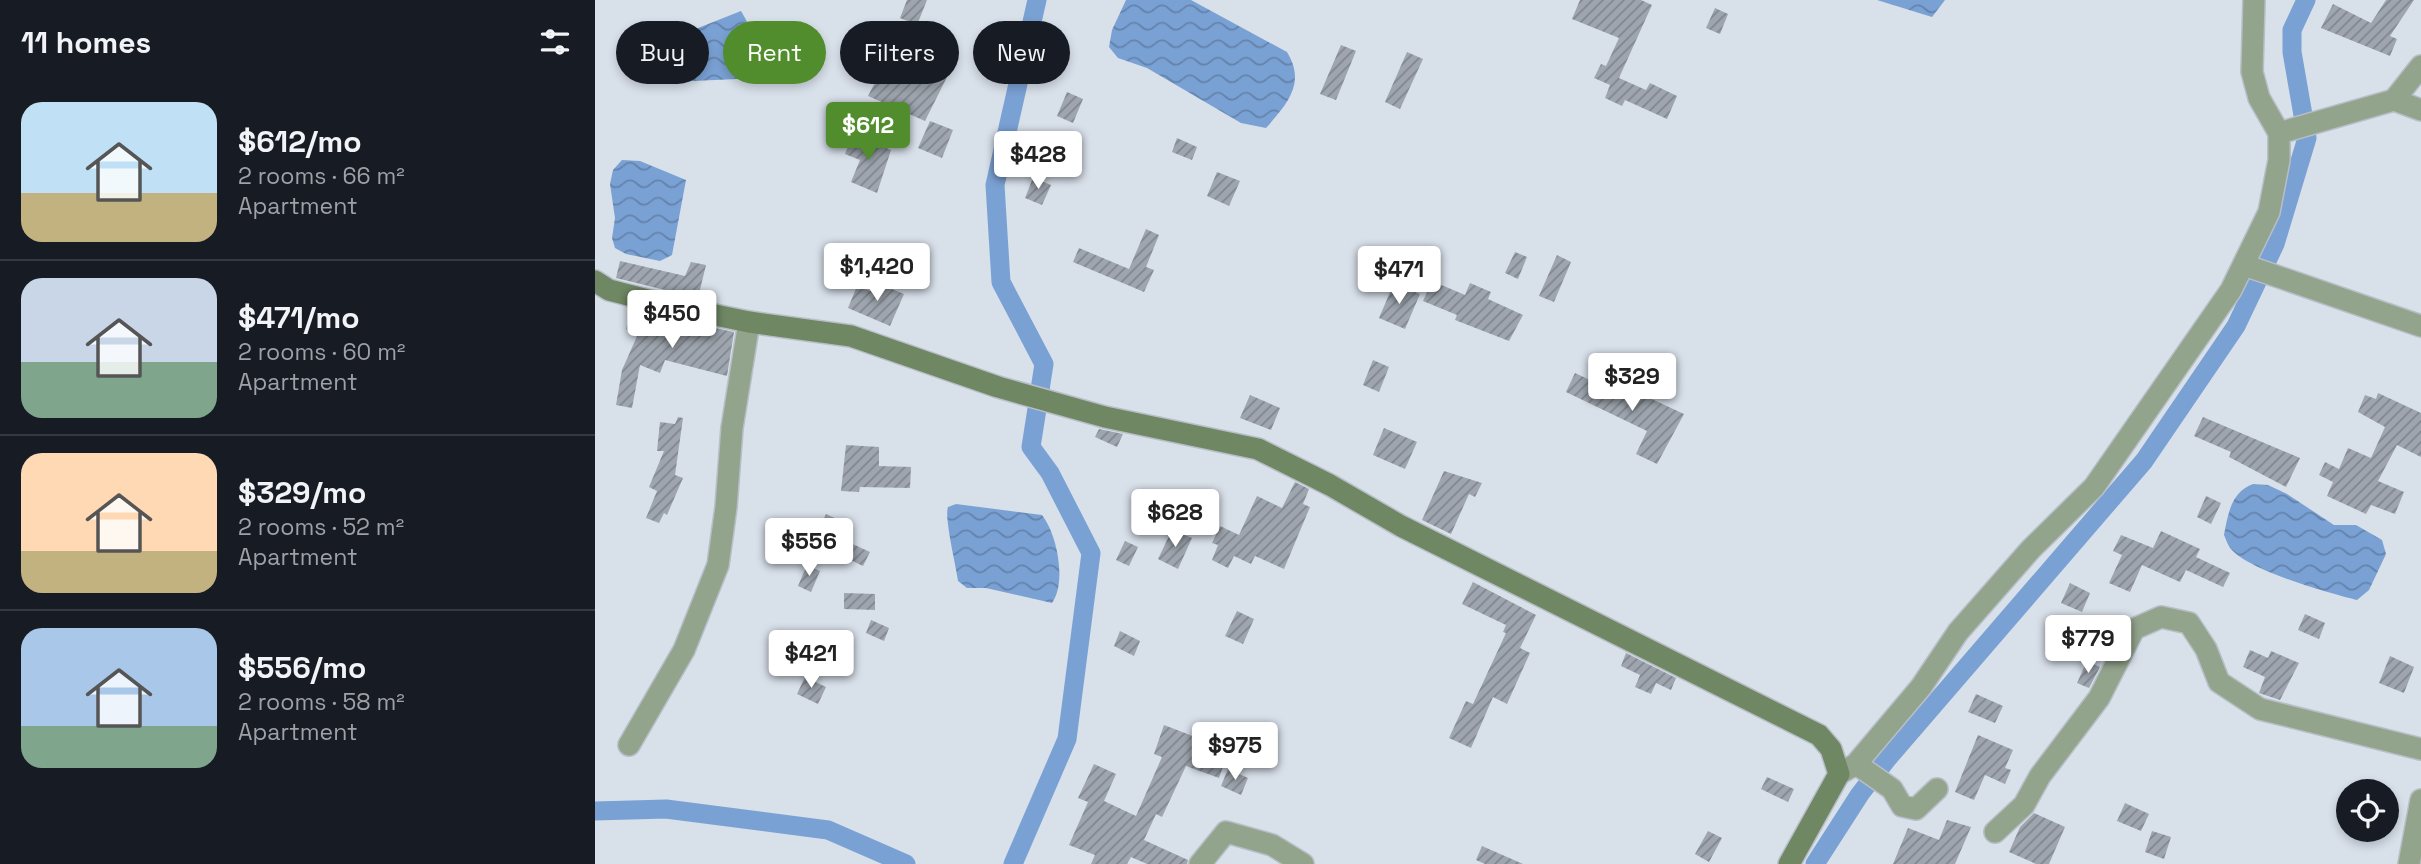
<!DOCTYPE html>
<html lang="en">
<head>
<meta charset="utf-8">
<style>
  body { margin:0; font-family:"Space Grotesk",sans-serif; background:#242831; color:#f1f3f6; height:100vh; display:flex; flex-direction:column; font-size:26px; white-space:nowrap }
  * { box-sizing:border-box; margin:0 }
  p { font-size:23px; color:#9ea1a6 }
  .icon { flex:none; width:38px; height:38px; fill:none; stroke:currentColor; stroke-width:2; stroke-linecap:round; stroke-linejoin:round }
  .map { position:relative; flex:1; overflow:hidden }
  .sheet { display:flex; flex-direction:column; background:#171b24; width:595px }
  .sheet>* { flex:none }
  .guide { position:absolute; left:21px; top:21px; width:665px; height:63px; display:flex; gap:14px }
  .tools { position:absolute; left:1741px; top:779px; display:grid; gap:14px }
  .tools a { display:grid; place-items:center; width:63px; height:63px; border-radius:50%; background:#171b24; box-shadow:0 4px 10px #0003; font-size:35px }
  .price { position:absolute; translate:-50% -60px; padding:0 16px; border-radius:7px; background:#fff; color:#222; font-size:23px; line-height:46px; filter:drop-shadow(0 2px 4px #0008) }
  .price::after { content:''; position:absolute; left:50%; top:42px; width:21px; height:16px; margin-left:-10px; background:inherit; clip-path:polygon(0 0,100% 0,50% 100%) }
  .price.active { background:#518d2c; color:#fff }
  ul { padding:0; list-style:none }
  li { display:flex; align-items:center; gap:21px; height:175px; padding:0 21px }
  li+li { border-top:2px solid #363941 }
  li span { display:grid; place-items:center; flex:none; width:196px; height:140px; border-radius:21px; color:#555 }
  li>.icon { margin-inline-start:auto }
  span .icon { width:84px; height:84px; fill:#fffc; stroke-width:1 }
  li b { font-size:30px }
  h2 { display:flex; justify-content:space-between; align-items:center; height:84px; padding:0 21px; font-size:30px }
  .chip { padding:0 24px; border-radius:32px; background:#171b24; box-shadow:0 4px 10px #0003; font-size:24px; line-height:63px }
  .chip.active { background:#518d2c; color:#fff }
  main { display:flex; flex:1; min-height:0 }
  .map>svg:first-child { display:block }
  .water { fill:url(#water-waves) }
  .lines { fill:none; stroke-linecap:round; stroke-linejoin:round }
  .canal { stroke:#7aa1d4; stroke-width:19 }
  .building { fill:url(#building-hatch) }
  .minor-casing { stroke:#b7bec7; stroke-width:24 }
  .secondary-casing { stroke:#b7bec7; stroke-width:24 }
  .minor { stroke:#93a48c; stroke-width:21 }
  .secondary { stroke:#6f8763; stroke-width:21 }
</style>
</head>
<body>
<main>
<section class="sheet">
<h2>11 homes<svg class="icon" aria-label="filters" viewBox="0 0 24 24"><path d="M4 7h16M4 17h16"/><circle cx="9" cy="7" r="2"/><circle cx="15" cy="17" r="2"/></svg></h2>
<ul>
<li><span style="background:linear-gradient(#bfe0f5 65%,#c2b280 0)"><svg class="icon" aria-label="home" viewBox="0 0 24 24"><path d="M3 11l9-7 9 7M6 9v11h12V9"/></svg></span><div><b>$612/mo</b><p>2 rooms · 66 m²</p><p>Apartment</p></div></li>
<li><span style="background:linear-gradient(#c9d6e8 60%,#7fa58c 0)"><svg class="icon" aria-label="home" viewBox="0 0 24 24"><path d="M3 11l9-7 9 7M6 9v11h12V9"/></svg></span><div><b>$471/mo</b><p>2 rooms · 60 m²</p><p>Apartment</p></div></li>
<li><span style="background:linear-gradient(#ffd9b3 70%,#c2b280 0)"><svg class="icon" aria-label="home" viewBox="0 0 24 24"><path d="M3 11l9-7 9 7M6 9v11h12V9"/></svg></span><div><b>$329/mo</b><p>2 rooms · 52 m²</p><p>Apartment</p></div></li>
<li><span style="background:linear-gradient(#a9c7e8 70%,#7fa58c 0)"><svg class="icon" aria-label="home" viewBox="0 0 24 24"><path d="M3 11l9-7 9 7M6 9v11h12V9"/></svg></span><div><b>$556/mo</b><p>2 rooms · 58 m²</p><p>Apartment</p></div></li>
</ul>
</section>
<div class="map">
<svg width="1826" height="864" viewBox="0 0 1826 864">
  <defs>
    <pattern id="water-waves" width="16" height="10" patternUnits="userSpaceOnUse" patternTransform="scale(1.75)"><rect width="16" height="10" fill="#7aa1d4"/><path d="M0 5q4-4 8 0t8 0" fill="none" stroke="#6383ac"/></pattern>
    <pattern id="building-hatch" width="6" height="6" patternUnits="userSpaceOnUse" patternTransform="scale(1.75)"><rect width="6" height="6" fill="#9ea5ae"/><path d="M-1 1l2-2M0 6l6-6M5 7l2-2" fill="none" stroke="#80868d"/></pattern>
  </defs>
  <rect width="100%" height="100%" fill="#d8e0ea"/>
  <path class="water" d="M 531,0 L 596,0 L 692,52 C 711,83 693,103 671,128 L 646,123 L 552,68 L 523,58 L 514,47 L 517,30 Z
    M 1282,0 L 1350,0 L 1337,17 Z
    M 146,11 L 154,25 L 172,31 L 174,35 L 164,78 L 76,82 L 65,67 L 65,53 L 70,41 Z
    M 27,160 L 45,161 L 91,180 L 77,255 L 65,261 L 31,254 L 20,248 L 17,238 L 20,218 L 15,184 L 18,170 Z
    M 1658,484 L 1673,485 L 1692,494 L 1739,525 L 1761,525 L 1787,540 L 1791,554 L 1774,590 L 1762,600 C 1733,593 1655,571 1636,549 C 1633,546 1631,539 1629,535 C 1633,514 1636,492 1658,484 Z
    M 361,504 L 447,515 C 462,534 472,582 457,603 L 391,588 L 372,588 L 363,581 C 361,565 349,518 353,507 Z"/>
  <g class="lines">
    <path class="canal" d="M 0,811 L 71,809 L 233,830 L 311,864
      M 418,864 L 472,739 L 496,553 L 455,473 L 436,447 L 449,364 L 406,282 L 400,185 L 442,0
      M 1220,864 L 1265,794 L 1293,758 L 1549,461 L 1641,326 L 1680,244 L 1712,138 L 1697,52 L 1697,30 L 1711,0"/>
  </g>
  <path class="building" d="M 312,0 L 332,0 L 322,25 L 305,18 Z
    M 985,0 L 1046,0 L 1057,5 L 1024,78 L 1051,90 L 1055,83 L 1082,96 L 1072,119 L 1030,100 L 1027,106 L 1010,98 L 1015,85 L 999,78 L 1006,64 L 1011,66 L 1024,38 L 977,19 Z
    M 1791,0 L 1819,0 L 1795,36 L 1802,39 L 1795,56 L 1726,28 L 1738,4 L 1776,23 Z
    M 1120,8 L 1133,14 L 1125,34 L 1111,28 Z
    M 302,40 L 360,61 L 330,121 L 273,96 Z
    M 746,45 L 761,51 L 741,100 L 725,94 Z
    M 812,52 L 828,59 L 805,109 L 790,102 Z
    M 472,92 L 488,99 L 478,123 L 462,116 Z
    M 335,121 L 358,130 L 347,158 L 323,148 Z
    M 258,134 L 296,150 L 282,193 L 256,182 L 265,160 L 250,154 Z
    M 582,138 L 602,147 L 597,160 L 577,152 Z
    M 622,172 L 645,181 L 634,206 L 612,196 Z
    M 438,178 L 456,185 L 447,205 L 430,198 Z
    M 551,229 L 564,235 L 551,267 L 559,270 L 549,292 L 478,262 L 484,248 L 534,269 Z
    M 920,252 L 932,257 L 923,279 L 910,273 Z
    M 962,255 L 976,262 L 959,302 L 944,296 Z
    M 25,261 L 90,276 L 96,262 L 111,265 L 103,298 L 21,278 Z
    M 837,281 L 870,295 L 875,283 L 896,292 L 893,299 L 928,315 L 914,341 L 860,320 L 862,315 L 828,301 Z
    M 282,283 L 309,294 L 295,326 L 253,308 L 262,286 L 278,292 Z
    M 799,283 L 825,294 L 810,329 L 784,318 Z
    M 38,312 L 62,322 L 64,316 L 139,332 L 132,376 L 70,360 L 65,373 L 45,365 L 37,408 L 21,405 L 27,370 L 43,334 L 31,329 Z
    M 778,360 L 794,367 L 784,392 L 768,385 Z
    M 980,373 L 1014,389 L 1018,381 L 1089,414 L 1062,464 L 1041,454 L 1052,431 L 971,392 Z
    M 1783,393 L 1826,413 L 1826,457 L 1802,445 L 1783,481 L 1809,492 L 1800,514 L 1776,505 L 1771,514 L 1732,496 L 1738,482 L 1724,475 L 1730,462 L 1744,469 L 1753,448 L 1776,458 L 1790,427 L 1763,412 L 1770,395 L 1781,399 Z
    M 655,395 L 685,408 L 676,430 L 645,418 Z
    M 83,417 L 88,418 L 80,475 L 88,478 L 72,515 L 69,513 L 64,523 L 51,518 L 62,491 L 54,487 L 69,451 L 62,451 L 65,422 L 80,424 Z
    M 1608,417 L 1705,458 L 1691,487 L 1634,457 L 1636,452 L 1599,436 Z
    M 789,428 L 822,442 L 810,469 L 778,455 Z
    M 504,429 L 528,434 L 522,447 L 500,437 Z
    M 251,445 L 284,447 L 284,466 L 316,467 L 315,488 L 265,487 L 264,492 L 246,491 Z
    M 849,471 L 887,483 L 880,497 L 874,494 L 856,534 L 827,520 Z
    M 700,482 L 714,489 L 708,504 L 715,507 L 689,569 L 660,556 L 656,564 L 639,556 L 633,568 L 617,560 L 623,545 L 617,543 L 625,526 L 644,535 L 662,496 L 687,508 Z
    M 1611,496 L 1626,503 L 1616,524 L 1602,517 Z
    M 231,514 L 250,523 L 244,536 L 225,527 Z
    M 577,530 L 597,538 L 583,569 L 563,559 Z
    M 1566,531 L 1605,549 L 1601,557 L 1635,573 L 1628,587 L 1591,570 L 1585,582 L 1547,565 L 1535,592 L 1514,583 L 1527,555 L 1518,551 L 1526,535 L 1558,548 Z
    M 251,541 L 275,552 L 268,566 L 245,555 Z
    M 530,541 L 543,547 L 534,566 L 521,560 Z
    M 212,565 L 225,571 L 216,592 L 203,586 Z
    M 878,582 L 941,615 L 925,648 L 935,653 L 912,704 L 898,697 L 876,748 L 854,738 L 871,701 L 878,704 L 911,633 L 908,632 L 911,625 L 867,604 Z
    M 1475,583 L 1495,593 L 1487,612 L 1466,603 Z
    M 249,593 L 280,594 L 280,610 L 249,609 Z
    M 642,611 L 659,619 L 648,644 L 630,636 Z
    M 1710,614 L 1730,623 L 1724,639 L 1703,630 Z
    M 276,620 L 294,628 L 289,641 L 271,633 Z
    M 525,631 L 545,641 L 539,656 L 519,646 Z
    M 1655,650 L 1673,658 L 1676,651 L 1704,663 L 1685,700 L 1664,693 L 1670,677 L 1648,667 Z
    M 1031,653 L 1081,678 L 1076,690 L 1061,683 L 1056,694 L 1040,687 L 1045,675 L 1026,666 Z
    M 1795,656 L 1819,667 L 1809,693 L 1784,683 Z
    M 1492,661 L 1505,667 L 1494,688 L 1482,683 Z
    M 210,677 L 231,687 L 223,704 L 202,694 Z
    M 1381,694 L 1408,706 L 1400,723 L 1373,712 Z
    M 569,725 L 634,750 L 624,778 L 591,766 L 567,817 L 561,814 L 549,840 L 593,860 L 592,864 L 552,864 L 536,857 L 532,864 L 496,864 L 500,855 L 474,845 L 493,802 L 483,798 L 499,764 L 521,774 L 509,801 L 541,816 L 567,757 L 559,754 Z
    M 1383,735 L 1418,750 L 1410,768 L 1416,770 L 1410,784 L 1390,775 L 1379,800 L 1360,792 Z
    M 633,769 L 653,778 L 646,795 L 626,786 Z
    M 1172,777 L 1199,789 L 1193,802 L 1166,789 Z
    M 1530,803 L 1554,814 L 1546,831 L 1522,821 Z
    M 1439,813 L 1470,827 L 1454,864 L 1441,864 L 1414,852 L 1425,827 Z
    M 1352,820 L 1376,827 L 1360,864 L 1298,864 L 1313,828 L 1344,840 Z
    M 1113,831 L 1127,838 L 1114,862 L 1100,854 Z
    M 1557,831 L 1576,837 L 1569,859 L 1550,852 Z
    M 887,846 L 928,864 L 890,864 L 881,860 Z"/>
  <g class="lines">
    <g class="minor-casing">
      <path id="minor" d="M 1799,100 L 1826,110
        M 1684,133 L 1799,100 L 1826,66
        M 1649,265 L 1826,326
        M 34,745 L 89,650 L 123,565 L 131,507 L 137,428 L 154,322
        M 1261,764 L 1297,789 L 1307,806 L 1321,809 L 1342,789
        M 1244,774 L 1261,764 L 1326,687 L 1363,632 L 1436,549 L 1499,487 L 1636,290 L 1674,212 L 1684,160 L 1684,133 L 1664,98 L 1657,72 L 1659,0
        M 1400,832 L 1429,805 L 1445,776 L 1504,698 L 1539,629 L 1566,617 L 1594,623 L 1611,649 L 1624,682 L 1665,709 L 1826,749
        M 605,864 L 631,832 L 677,845 L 708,864
        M 1814,864 L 1826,800"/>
    </g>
    <g class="secondary-casing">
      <path id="secondary" d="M 0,281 L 14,290 L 72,305 L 154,322 L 256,336 L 403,387 L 510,417 L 663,449 L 735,485 L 806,526 L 1224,735 L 1236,749 L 1244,774 L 1194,864"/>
    </g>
    <use href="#minor" class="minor"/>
    <use href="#secondary" class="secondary"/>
  </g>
</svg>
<div class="tools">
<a><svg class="icon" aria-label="locate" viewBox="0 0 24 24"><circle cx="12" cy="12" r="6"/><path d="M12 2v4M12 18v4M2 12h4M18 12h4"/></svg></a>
</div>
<b class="price active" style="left:273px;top:162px">$612</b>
<b class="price" style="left:443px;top:191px">$428</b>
<b class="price" style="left:282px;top:303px">$1,420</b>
<b class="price" style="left:804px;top:306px">$471</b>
<b class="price" style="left:77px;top:350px">$450</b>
<b class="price" style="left:1037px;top:413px">$329</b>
<b class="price" style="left:580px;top:549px">$628</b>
<b class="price" style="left:214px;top:578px">$556</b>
<b class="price" style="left:1493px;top:675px">$779</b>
<b class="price" style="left:216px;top:690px">$421</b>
<b class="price" style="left:640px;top:782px">$975</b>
<div class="guide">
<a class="chip">Buy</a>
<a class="chip active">Rent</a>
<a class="chip">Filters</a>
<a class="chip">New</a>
</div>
</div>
</main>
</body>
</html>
